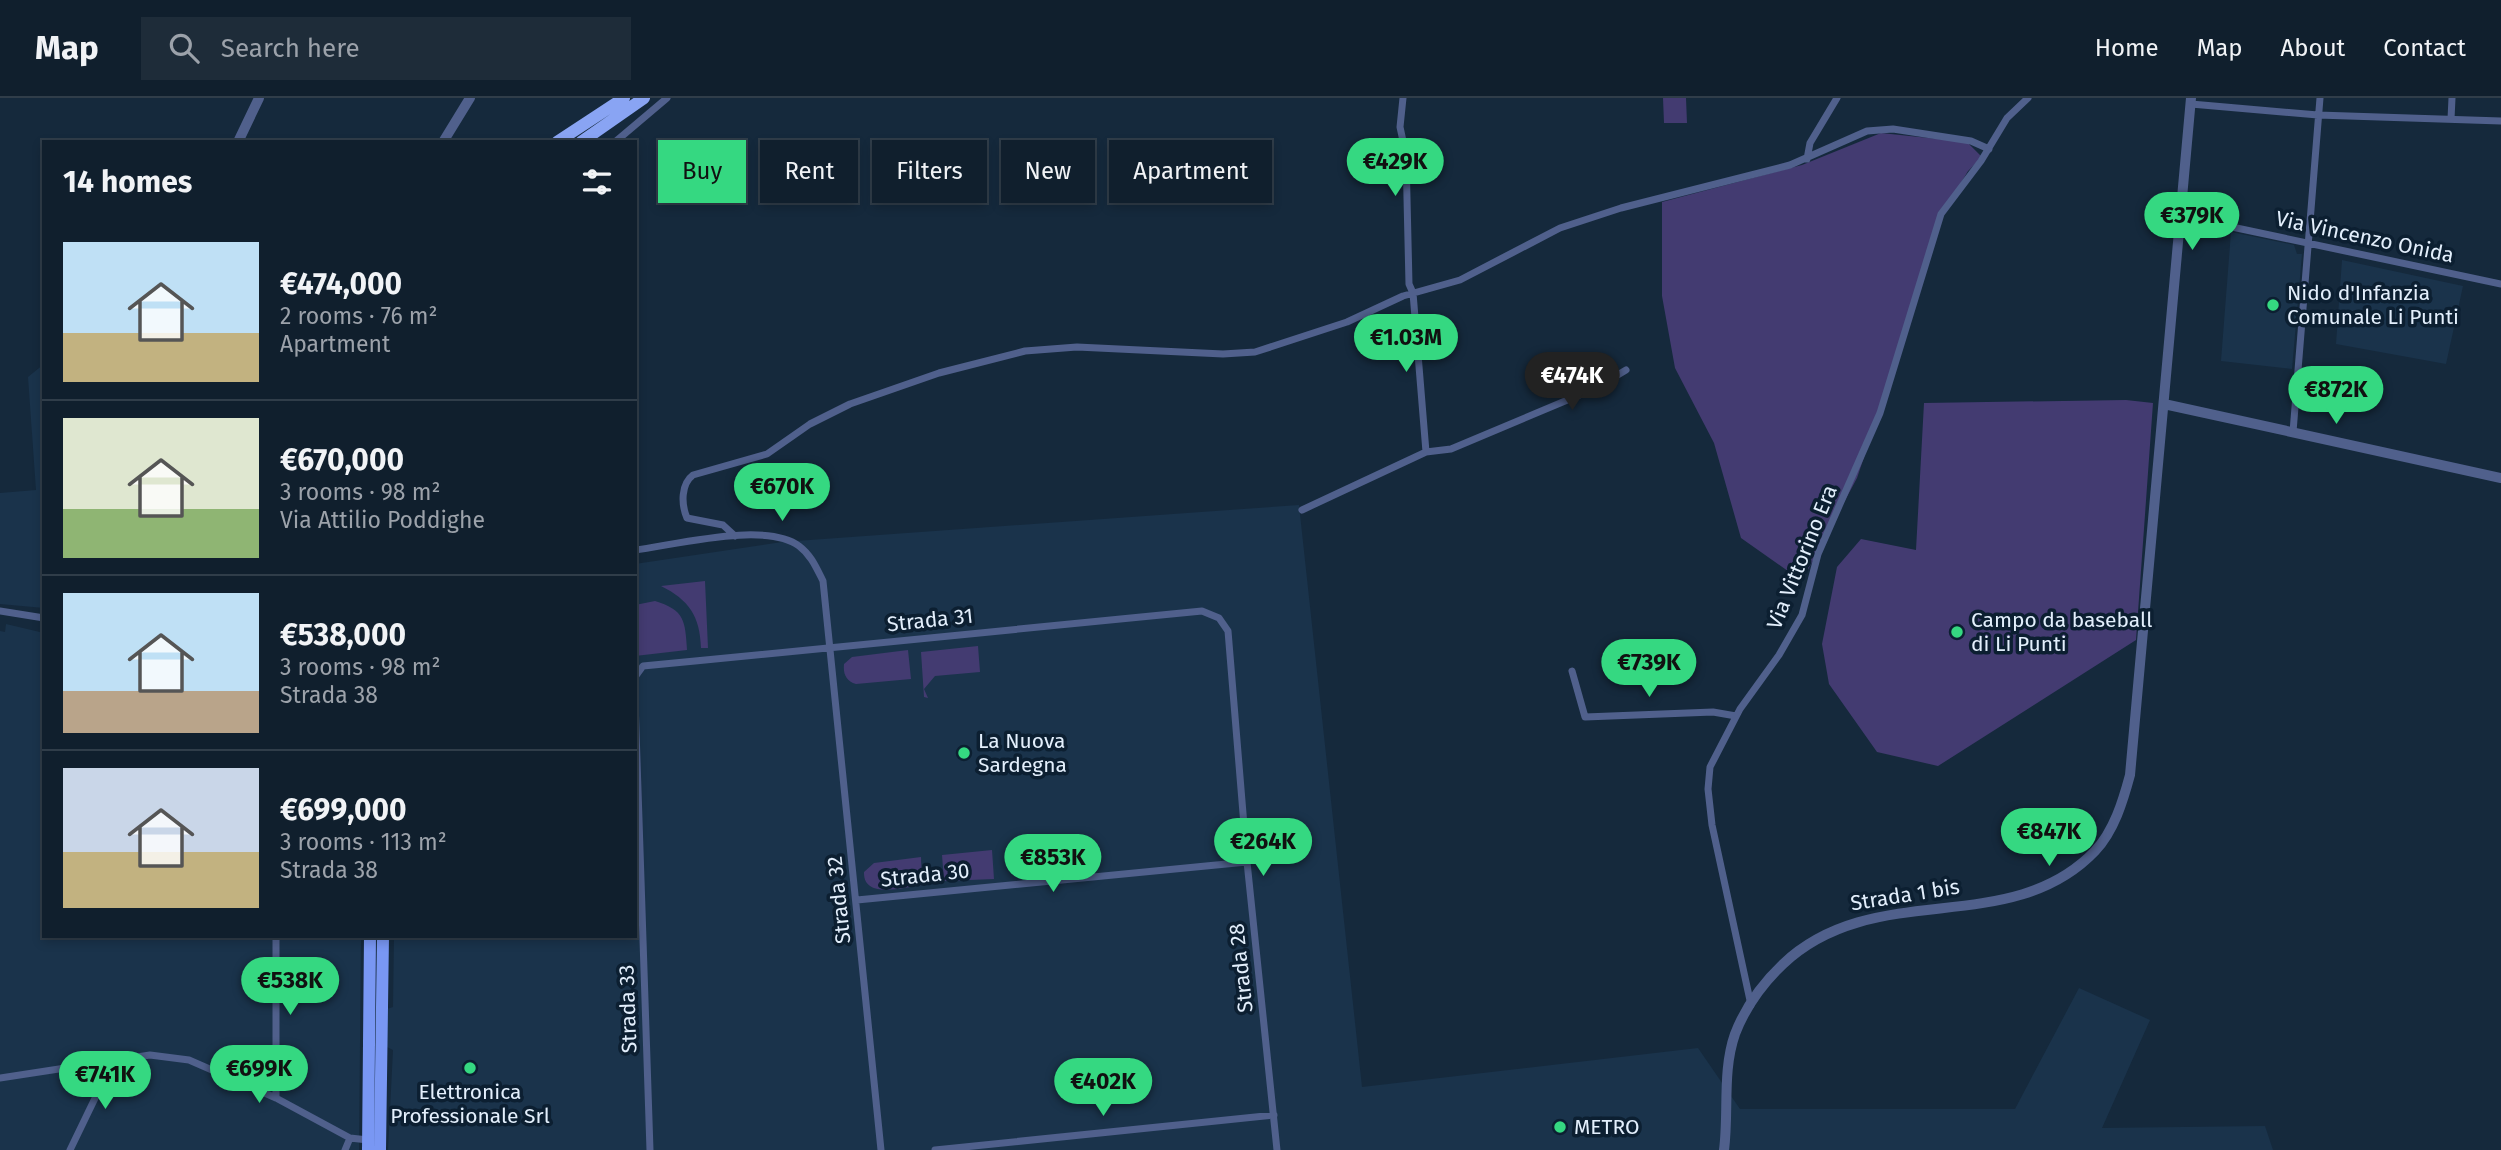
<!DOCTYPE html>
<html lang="en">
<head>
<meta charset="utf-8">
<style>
  body { margin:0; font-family:"Fira Sans",sans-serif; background:#1e2c39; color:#f1f3f6; height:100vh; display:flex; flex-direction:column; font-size:26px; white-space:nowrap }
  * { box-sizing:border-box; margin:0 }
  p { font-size:23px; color:#9ca2aa }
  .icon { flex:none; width:38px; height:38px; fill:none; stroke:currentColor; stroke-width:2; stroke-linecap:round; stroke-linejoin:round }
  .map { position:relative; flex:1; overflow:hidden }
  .sheet { position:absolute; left:42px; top:42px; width:595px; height:798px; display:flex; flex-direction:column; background:#101f2d; border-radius:0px; box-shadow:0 4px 10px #0003,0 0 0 2px #303d49 }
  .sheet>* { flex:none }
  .hud { position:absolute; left:658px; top:42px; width:665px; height:63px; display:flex; gap:14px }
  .price { position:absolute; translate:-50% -60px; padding:0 16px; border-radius:24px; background:#35d881; color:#111; font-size:23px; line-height:46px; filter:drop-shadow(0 2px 4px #0008) }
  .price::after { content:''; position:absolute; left:50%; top:42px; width:21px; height:16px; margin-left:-10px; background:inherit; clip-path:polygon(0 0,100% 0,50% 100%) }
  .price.on { background:#222; color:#fff }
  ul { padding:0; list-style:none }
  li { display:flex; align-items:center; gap:21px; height:175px; padding:0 21px }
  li+li { border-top:2px solid #303d49 }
  li span { display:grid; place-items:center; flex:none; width:196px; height:140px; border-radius:0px; color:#555 }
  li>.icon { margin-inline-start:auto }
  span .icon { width:84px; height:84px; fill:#fffc; stroke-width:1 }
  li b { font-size:30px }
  h2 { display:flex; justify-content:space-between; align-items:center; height:84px; padding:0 21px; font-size:30px }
  .chip { padding:0 24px; border-radius:0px; background:#101f2d; box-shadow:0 4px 10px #0003,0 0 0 2px #303d49; font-size:24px; line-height:63px }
  .chip.on { background:#35d881; color:#111 }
  header { display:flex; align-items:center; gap:42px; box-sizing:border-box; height:98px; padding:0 35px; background:#101f2d; border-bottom:2px solid #303d49 }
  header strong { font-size:33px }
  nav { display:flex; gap:38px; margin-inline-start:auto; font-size:24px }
  .search { width:490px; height:63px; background:#1e2c39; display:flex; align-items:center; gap:18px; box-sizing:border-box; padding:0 24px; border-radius:0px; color:#9ca2aa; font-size:26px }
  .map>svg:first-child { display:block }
  .built { fill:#1a334b }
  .green { fill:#433b71 }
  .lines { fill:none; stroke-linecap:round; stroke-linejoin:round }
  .minor { stroke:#50608c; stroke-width:7 }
  .tertiary { stroke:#50608c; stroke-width:10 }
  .primary { stroke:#7997f3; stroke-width:12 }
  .trunk { stroke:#89a4f3; stroke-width:12 }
  .poi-dot { fill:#35d881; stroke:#0c1f31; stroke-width:2.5 }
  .labels { text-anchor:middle; stroke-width:7; stroke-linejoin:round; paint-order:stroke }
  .street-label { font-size:21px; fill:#e3effc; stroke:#0c1f31 }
  .poi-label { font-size:21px; fill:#e3effc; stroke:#0c1f31; text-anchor:start }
</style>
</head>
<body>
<header>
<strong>Map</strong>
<div class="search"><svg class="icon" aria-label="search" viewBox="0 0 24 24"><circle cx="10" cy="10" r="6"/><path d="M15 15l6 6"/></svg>Search here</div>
<nav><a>Home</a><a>Map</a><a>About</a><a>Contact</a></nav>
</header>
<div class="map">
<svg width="2501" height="1052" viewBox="0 0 2501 1052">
  <rect width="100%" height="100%" fill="#15293c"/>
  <path class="built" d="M 2231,134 L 2294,147 L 2297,156 L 2302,156 L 2292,271 L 2221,263 Z
    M 2342,162 L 2463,188 L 2446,266 L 2336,246 Z
    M 44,266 L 44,510 L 0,506 L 0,395 L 36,392 L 28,279 Z
    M 1299,407 L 1362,989 L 1698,950 L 1740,1011 L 2015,1011 L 2079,890 L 2150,922 L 2102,1030 L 2265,1028 L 2273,1052 L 388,1052 L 393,952 L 387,949 L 387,911 L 393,909 L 394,838 L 635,838 L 635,466 L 782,444 Z
    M 6,526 L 44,535 L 44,838 L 361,838 L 359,1052 L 0,1052 L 0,533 L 5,534 Z"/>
  <path class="green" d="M 1663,0 L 1686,0 L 1687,25 L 1664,25 Z
    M 1881,35 L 1967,44 L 1982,59 L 1968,73 L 1940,120 L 1896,264 L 1857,380 L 1802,483 L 1741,440 L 1714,345 L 1675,270 L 1662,198 L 1662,104 L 1802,67 Z
    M 2126,302 L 2153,305 L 2136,542 L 1938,668 L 1877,654 L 1829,586 L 1822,546 L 1837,469 L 1861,441 L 1916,452 L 1924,305 Z
    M 705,483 L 708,550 L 701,550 C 700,518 689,502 661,488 Z
    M 655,503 C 685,512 685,523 687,552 L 635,558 L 635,507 Z
    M 978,548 L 980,574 L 935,578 L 924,591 L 928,600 L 924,599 L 921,554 Z
    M 908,552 L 911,581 L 856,586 C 846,583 843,576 844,566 L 852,559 Z
    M 992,752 L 994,781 L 944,783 L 942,757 Z
    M 921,759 L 922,787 C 905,789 863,802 864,774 L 874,765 Z"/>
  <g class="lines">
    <path class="minor" d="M 1403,0 L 1400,29 L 1406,57 L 1409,186 L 1413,195 L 1426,354
      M 2191,6 L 2318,17 L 2501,23
      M 2451,21 L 2452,0
      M 615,44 L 667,0
      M 1807,61 L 1810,45 L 1837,0
      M 2180,118 L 2501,186
      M 2293,334 L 2320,0
      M 1302,412 L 1426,354 L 1451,351 L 1596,290 L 1626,272
      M 735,438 L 723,427 L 687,420 C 681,406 681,386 693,377 L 767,356 L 810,326 L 850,306 L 939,275 L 1025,253 L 1077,249 L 1223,256 L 1255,254 L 1347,224 L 1403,198 L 1460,182 L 1560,130 L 1621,110 L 1790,67 L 1867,33 L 1893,31 L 1971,43 L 1989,51
      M 635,452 C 675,447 766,423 799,448 C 811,457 816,469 823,483 L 881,1052
      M 0,513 L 44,520
      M 1572,573 L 1585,619 L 1713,614 L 1736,618
      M 635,579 L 643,568 L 695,563 L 1202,513 L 1219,520 L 1228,533 L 1247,764 L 1277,1052
      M 635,602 L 650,1052
      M 857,802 L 1247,764
      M 276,838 L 276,1000
      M 1751,907 L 1712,727 L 1708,691 L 1710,669 L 1740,611 L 1779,557 L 1802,517 L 1818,456 L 1880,315 L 1941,116 L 1981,63 L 2007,20 L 2028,0
      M 0,980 L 150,957 L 189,962 L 276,1000 L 350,1040 L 368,1042
      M 70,1052 L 113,963
      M 345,1052 L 350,1040
      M 935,1052 L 1274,1017"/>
    <path class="tertiary" d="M 238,44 L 259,0
      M 443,44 L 470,0
      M 2164,306 L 2501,380
      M 1724,1052 C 1729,1014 1722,973 1735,936 C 1745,910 1763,885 1783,866 C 1875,779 2010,842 2095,753 C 2114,733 2123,703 2130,677 L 2191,0"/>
    <path class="primary" d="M 368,1052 L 370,838
      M 380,1052 L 383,838"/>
    <path class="trunk" d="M 557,44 L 624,0
      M 581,44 L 644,0"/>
  </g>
  <g class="poi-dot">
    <circle cx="2273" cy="207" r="7"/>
    <circle cx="1957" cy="534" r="7"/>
    <circle cx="964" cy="655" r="7"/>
    <circle cx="470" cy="970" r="7"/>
    <circle cx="1560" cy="1029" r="7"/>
  </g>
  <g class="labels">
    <g class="street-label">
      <text transform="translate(2365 139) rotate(12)" y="7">Via Vincenzo Onida</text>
      <text transform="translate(1802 459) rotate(-68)" y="7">Via Vittorino Era</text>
      <text transform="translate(930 522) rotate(-6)" y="7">Strada 31</text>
      <text transform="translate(925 777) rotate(-6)" y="7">Strada 30</text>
      <text transform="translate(1905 797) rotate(-9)" y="7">Strada 1 bis</text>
      <text transform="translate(839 802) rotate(-96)" y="7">Strada 32</text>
      <text transform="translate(1241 870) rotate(-96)" y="7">Strada 28</text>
      <text transform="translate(628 911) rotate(-92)" y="7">Strada 33</text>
    </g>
    <g class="poi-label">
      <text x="2287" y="202">Nido d'Infanzia<tspan x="2287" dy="24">Comunale Li Punti</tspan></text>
      <text x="1971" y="529">Campo da baseball<tspan x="1971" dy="24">di Li Punti</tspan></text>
      <text x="978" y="650">La Nuova<tspan x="978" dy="24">Sardegna</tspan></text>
      <text x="470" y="1001" text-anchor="middle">Elettronica<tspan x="470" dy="24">Professionale Srl</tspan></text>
      <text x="1574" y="1036">METRO</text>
    </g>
  </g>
</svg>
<b class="price" style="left:1395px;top:100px">€429K</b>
<b class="price" style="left:2192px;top:154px">€379K</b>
<b class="price" style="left:1406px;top:276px">€1.03M</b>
<b class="price on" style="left:1572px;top:314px">€474K</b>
<b class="price" style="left:2336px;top:328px">€872K</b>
<b class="price" style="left:782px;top:425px">€670K</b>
<b class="price" style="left:1649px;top:601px">€739K</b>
<b class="price" style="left:2049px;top:770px">€847K</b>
<b class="price" style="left:1263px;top:780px">€264K</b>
<b class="price" style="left:1053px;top:796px">€853K</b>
<b class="price" style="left:290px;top:919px">€538K</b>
<b class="price" style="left:259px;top:1007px">€699K</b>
<b class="price" style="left:105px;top:1013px">€741K</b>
<b class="price" style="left:1103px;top:1020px">€402K</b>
<div class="hud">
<a class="chip on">Buy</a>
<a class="chip">Rent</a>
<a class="chip">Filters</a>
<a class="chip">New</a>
<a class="chip">Apartment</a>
</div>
<section class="sheet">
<h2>14 homes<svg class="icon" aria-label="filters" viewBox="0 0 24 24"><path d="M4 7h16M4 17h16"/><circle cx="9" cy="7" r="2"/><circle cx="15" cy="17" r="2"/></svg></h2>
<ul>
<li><span style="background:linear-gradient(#bfe0f5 65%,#c2b280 0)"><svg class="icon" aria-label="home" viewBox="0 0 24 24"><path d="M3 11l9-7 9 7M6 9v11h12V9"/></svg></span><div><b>€474,000</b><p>2 rooms · 76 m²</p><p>Apartment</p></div></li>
<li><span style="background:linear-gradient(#dfe7d0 65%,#8fb573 0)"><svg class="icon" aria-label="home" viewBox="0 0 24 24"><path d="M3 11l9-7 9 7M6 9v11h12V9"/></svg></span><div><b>€670,000</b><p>3 rooms · 98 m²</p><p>Via Attilio Poddighe</p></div></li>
<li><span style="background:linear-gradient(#bfe0f5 70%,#b9a48a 0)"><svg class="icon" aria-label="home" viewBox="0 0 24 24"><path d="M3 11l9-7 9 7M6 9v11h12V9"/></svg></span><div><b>€538,000</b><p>3 rooms · 98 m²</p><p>Strada 38</p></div></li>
<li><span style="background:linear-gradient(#c9d6e8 60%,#c2b280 0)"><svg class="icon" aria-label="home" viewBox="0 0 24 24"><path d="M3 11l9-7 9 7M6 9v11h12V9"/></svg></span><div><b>€699,000</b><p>3 rooms · 113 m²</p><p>Strada 38</p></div></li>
</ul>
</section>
</div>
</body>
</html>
